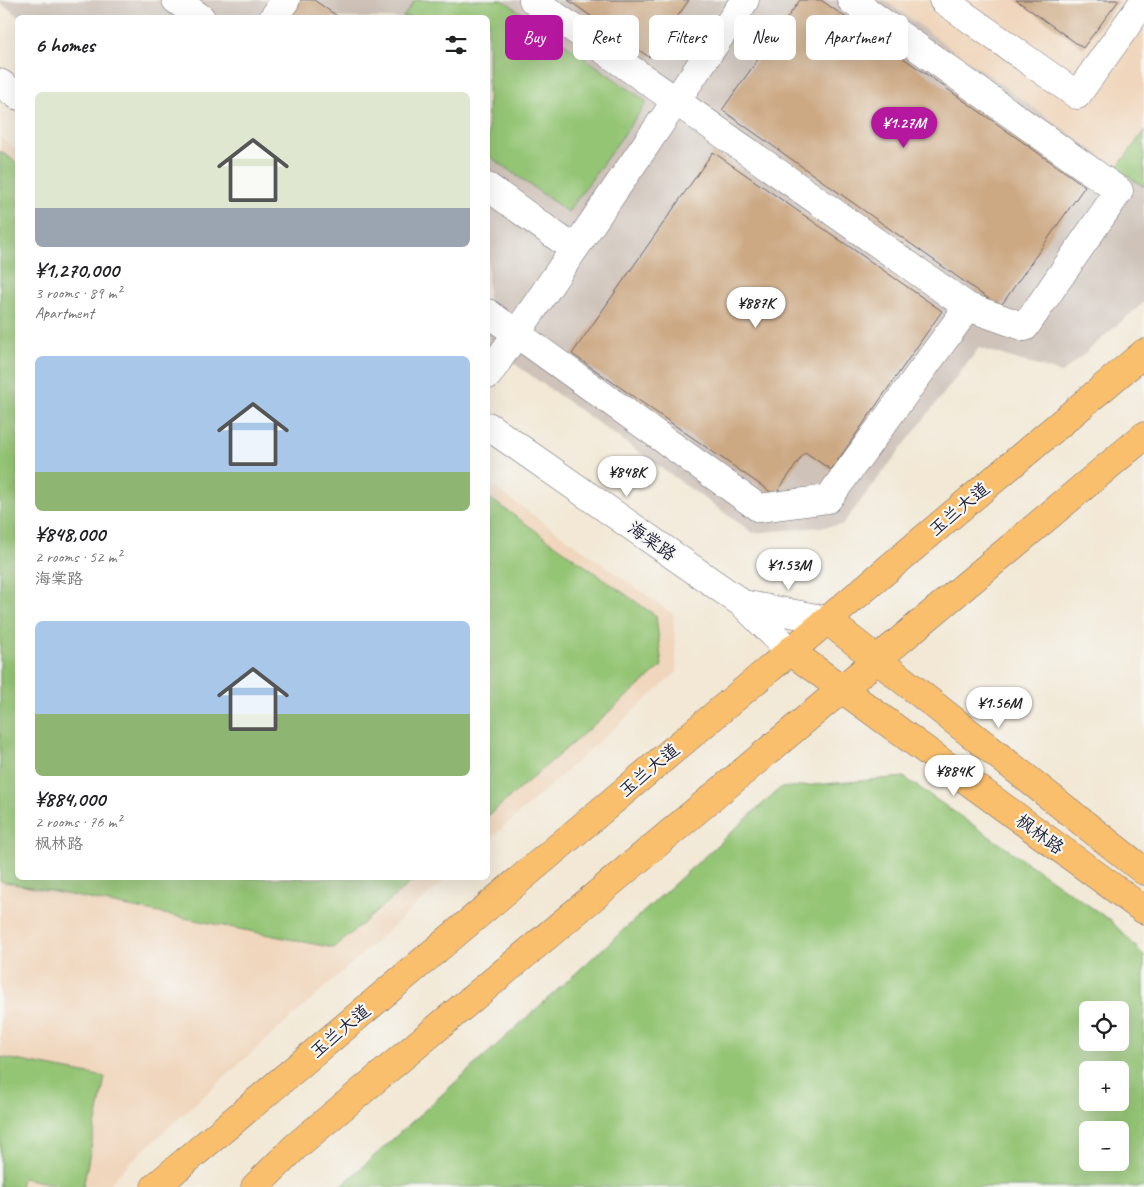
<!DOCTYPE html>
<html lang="en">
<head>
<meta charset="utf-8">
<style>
  body { margin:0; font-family:Caveat,"LXGW WenKai TC",sans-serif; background:#f6f6f6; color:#202124; height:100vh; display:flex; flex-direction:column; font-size:19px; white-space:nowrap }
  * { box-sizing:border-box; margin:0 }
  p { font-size:16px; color:#757577 }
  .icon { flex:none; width:28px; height:28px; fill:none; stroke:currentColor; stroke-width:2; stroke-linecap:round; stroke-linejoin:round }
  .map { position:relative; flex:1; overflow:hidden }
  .drawer { position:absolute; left:15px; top:15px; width:475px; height:865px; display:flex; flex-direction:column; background:#fff; border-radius:8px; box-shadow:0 5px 20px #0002 }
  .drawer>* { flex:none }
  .top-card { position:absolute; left:505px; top:15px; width:475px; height:45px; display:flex; gap:10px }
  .buttons { position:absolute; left:1079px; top:1001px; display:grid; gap:10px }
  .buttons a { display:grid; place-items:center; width:50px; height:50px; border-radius:8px; background:#fff; box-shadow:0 5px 20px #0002; font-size:25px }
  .price { position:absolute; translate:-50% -42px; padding:0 11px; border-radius:18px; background:#fff; color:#222; font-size:16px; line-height:32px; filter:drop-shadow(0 1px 2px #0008) }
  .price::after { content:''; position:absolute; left:50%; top:30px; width:15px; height:11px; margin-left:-8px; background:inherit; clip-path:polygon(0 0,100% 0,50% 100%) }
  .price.on { background:#b5179e; color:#fff }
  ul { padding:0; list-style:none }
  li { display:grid; align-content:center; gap:10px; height:265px; padding:0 20px }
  li span { display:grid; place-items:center; height:155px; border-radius:8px; color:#555 }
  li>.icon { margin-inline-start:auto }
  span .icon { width:90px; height:90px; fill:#fffc; stroke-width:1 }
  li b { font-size:21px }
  h2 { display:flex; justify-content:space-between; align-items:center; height:60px; padding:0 20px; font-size:21px }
  .pill { padding:0 18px; border-radius:8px; background:#fff; box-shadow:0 5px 20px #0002; font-size:18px; line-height:45px }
  .pill.on { background:#b5179e; color:#fff }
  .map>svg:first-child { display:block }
  .built { fill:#f0d6bc }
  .industrial { fill:#cec2b9 }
  .green { fill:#94c575; stroke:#5b7458; fill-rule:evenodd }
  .building { fill:#cca883 }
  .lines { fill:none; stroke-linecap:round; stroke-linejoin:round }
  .minor-casing { stroke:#6b6771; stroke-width:29 }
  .major-casing { stroke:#6b6771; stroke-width:29 }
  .minor { stroke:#fff; stroke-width:28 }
  .major { stroke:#f9bf6d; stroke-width:28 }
  .labels { text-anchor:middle; stroke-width:4.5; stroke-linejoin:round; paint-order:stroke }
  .street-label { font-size:18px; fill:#22223b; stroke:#f6f6f2 }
</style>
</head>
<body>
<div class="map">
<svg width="1144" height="1187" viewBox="0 0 1144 1187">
  <rect width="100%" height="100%" fill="#f6f6f2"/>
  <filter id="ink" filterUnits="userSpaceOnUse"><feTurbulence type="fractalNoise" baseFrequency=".02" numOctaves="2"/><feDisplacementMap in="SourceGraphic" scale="10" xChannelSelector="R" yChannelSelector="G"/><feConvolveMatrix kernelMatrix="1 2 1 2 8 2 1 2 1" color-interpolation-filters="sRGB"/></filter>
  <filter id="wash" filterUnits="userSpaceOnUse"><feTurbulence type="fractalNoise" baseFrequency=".0096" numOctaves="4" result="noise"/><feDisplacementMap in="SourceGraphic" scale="20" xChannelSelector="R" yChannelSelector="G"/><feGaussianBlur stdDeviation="1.12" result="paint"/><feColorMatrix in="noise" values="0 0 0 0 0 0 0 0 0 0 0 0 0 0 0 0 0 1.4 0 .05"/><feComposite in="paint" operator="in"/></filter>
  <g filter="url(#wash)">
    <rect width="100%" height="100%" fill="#f2e8d5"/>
    <path class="built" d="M 884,0 L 1144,0 L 1144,131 L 1117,168 Z
      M 0,137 L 18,150 L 18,878 L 447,878 L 130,1162 L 107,1187 L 0,1187 Z
      M 488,483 L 673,614 L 677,672 L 488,841 Z"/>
    <path class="industrial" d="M 0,0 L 884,0 L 1144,187 L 1144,302 L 1062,373 L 979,348 L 842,525 L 753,533 L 488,345 L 488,18 L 21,18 L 0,3 Z"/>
    <path class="green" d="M 415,0 L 503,0 L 647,102 L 568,212 L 488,155 L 488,18 L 403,17 Z
      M 1144,131 L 1144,187 L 1117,168 Z
      M 0,151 L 18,163 L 18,878 L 416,878 L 334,948 L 0,881 Z
      M 488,497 L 656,616 L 662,666 L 488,816 Z
      M 904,777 L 1111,921 L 1144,955 L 1144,1187 L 340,1187 L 780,788 ZM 1088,1010 L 1120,1010 L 1120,1042 L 1088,1042 ZM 1088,1070 L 1120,1070 L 1120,1102 L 1088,1102 ZM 1088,1130 L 1120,1130 L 1120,1162 L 1088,1162 Z
      M 0,1057 L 105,1077 L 83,1187 L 67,1187 L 22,1178 L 20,1187 L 0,1187 Z"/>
    <g id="blocks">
      <path class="building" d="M 294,0 L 314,0 L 340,18 L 282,18 Z
        M 568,0 L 689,0 L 649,57 Z
        M 800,0 L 821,0 L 1085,186 L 1000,307 L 722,110 Z
        M 1016,0 L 1119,0 L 1083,48 Z
        M 713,152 L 942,311 L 831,470 L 805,452 L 775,495 L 572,354 Z"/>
    </g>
  </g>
  <g filter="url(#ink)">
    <use href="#blocks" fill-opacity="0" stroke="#6b6771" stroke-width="1"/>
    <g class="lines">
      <g class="minor-casing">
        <path id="minor" d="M 176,0 L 201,18
          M 851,0 L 1119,191 L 1025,327 L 968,307
          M 943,0 L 1077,95 L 1144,1
          M 273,18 L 286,0
          M 0,83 L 18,96
          M 488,187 L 574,249
          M 488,313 L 759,508 L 828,499 L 968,307 L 533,0
          M 488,375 L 745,0
          M 488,426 L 743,604 L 790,651
          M 743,604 L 827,620"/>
      </g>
      <g class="major-casing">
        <path id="major" d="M 827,620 L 1144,871
          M 790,651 L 1144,910
          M 155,1187 L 1144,353
          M 255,1187 L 295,1147 L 1144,436"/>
      </g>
      <use href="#minor" class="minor"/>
      <use href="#major" class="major"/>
    </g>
  </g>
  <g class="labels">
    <g class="street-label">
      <text transform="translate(959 509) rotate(-40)" y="6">玉兰大道</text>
      <text transform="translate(652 541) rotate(35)" y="6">海棠路</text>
      <text transform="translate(649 770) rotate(-40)" y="6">玉兰大道</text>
      <text transform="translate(1040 834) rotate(36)" y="6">枫林路</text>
      <text transform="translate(340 1031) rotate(-40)" y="6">玉兰大道</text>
    </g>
  </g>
</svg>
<div class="buttons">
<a><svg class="icon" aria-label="locate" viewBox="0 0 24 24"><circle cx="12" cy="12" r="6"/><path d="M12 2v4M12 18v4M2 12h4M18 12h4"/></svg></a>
<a>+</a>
<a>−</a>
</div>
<b class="price on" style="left:904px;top:149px">¥1.27M</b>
<b class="price" style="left:756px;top:329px">¥887K</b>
<b class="price" style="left:627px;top:498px">¥848K</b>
<b class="price" style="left:789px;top:591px">¥1.53M</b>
<b class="price" style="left:999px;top:729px">¥1.56M</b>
<b class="price" style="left:954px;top:797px">¥884K</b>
<div class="top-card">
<a class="pill on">Buy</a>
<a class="pill">Rent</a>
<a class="pill">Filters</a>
<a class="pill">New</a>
<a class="pill">Apartment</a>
</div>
<section class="drawer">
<h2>6 homes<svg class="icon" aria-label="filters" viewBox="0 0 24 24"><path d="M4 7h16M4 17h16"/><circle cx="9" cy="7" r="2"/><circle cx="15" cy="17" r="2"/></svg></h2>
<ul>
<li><span style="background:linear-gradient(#dfe7d0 75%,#9aa5b1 0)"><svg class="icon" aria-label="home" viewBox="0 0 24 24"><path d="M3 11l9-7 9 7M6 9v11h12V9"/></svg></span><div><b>¥1,270,000</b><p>3 rooms · 89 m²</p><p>Apartment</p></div></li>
<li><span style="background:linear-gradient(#a9c7e8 75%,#8fb573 0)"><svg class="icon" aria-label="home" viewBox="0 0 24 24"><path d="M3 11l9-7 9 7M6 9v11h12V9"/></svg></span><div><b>¥848,000</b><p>2 rooms · 52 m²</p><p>海棠路</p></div></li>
<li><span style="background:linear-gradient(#a9c7e8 60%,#8fb573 0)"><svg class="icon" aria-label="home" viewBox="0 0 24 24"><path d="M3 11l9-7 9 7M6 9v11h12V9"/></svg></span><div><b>¥884,000</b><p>2 rooms · 76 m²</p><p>枫林路</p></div></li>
</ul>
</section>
</div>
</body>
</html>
